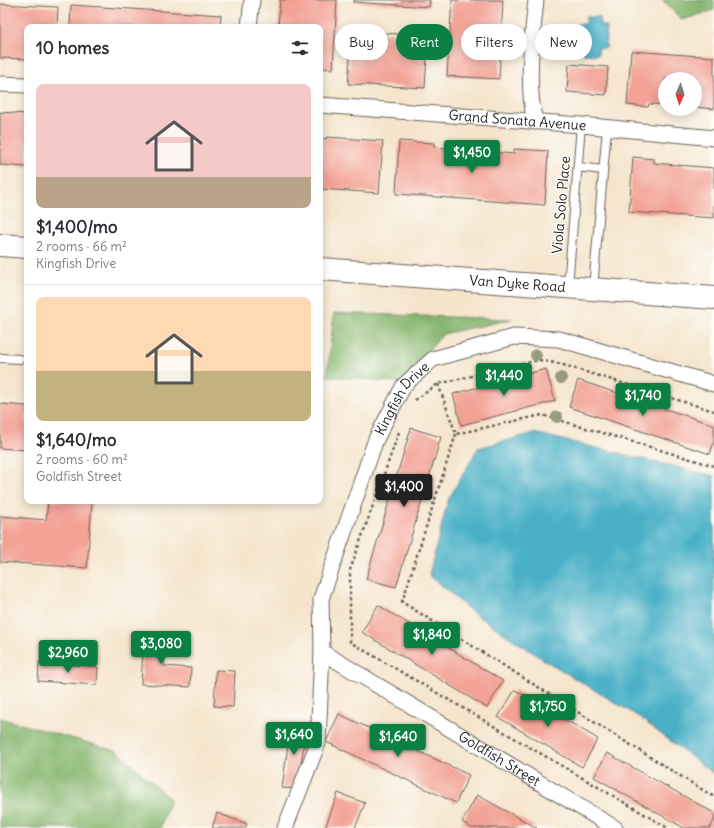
<!DOCTYPE html>
<html lang="en">
<head>
<meta charset="utf-8">
<style>
  body { margin:0; font-family:Delius,sans-serif; background:#f7f7f7; color:#2b2b33; height:100vh; display:flex; flex-direction:column; font-size:15px; white-space:nowrap }
  * { box-sizing:border-box; margin:0 }
  p { font-size:13px; color:#7c7c81 }
  .icon { flex:none; width:22px; height:22px; fill:none; stroke:currentColor; stroke-width:2; stroke-linecap:round; stroke-linejoin:round }
  .map { position:relative; flex:1; overflow:hidden }
  .side { position:absolute; left:24px; top:24px; width:299px; height:480px; display:flex; flex-direction:column; background:#fff; border-radius:8px; box-shadow:0 2px 10px #0003 }
  .side>* { flex:none }
  .top-card { position:absolute; left:335px; top:24px; width:319px; height:36px; display:flex; gap:8px }
  .needle { width:26px; rotate:183deg }
  .controls { position:absolute; left:658px; top:72px; display:grid; gap:8px }
  .controls a { display:grid; place-items:center; width:44px; height:44px; border-radius:50%; background:#fff; box-shadow:0 2px 10px #0003; font-size:20px }
  .price { position:absolute; translate:-50% -34px; padding:0 9px; border-radius:4px; background:#0b8043; color:#fff; font-size:13px; line-height:26px; filter:drop-shadow(0 1px 2px #0008) }
  .price::after { content:''; position:absolute; left:50%; top:24px; width:12px; height:9px; margin-left:-6px; background:inherit; clip-path:polygon(0 0,100% 0,50% 100%) }
  .price.selected { background:#222; color:#fff }
  ul { padding:0; list-style:none }
  li { display:grid; align-content:center; gap:8px; height:212px; padding:0 12px }
  li+li { border-top:1px solid #e1e1e2 }
  li span { display:grid; place-items:center; height:124px; border-radius:8px; color:#555 }
  li>.icon { margin-inline-start:auto }
  span .icon { width:72px; height:72px; fill:#fffc; stroke-width:1 }
  li b { font-size:17px }
  h2 { display:flex; justify-content:space-between; align-items:center; height:48px; padding:0 12px; font-size:17px }
  .pill { padding:0 14px; border-radius:18px; background:#fff; box-shadow:0 2px 10px #0003; font-size:14px; line-height:36px }
  .pill.selected { background:#0b8043; color:#fff }
  .map>svg:first-child { display:block }
  .forest { fill:#86b66e; stroke:#516945 }
  .water { fill:#48b0c7; stroke:#326672 }
  .building { fill:#f3a295 }
  .lines { fill:none; stroke-linecap:round; stroke-linejoin:round }
  .lane-casing { stroke:#68625a; stroke-width:10 }
  .street-casing { stroke:#68625a; stroke-width:17 }
  .secondary-casing { stroke:#68625a; stroke-width:24 }
  .path { stroke:#68625a; stroke-width:2.5; stroke-dasharray:3 3; stroke-linecap:butt }
  .lane { stroke:#fff; stroke-width:8 }
  .street { stroke:#fff; stroke-width:15 }
  .secondary { stroke:#fff; stroke-width:22 }
  .tree { fill:#999a7f }
  .labels { text-anchor:middle; stroke-width:3; stroke-linejoin:round; paint-order:stroke }
  .street-label { font-size:14px; fill:#1c1c1c; stroke:#fdfcf7 }
</style>
</head>
<body>
<div class="map">
<svg width="714" height="828" viewBox="0 0 714 828">
  <rect width="100%" height="100%" fill="#fdfcf7"/>
  <filter id="ink" filterUnits="userSpaceOnUse"><feTurbulence type="fractalNoise" baseFrequency=".025" numOctaves="2"/><feDisplacementMap in="SourceGraphic" scale="8" xChannelSelector="R" yChannelSelector="G"/><feConvolveMatrix kernelMatrix="1 2 1 2 8 2 1 2 1" color-interpolation-filters="sRGB"/></filter>
  <filter id="wash" filterUnits="userSpaceOnUse"><feTurbulence type="fractalNoise" baseFrequency=".012" numOctaves="4" result="noise"/><feDisplacementMap in="SourceGraphic" scale="16" xChannelSelector="R" yChannelSelector="G"/><feGaussianBlur stdDeviation="0.9" result="paint"/><feColorMatrix in="noise" values="0 0 0 0 0 0 0 0 0 0 0 0 0 0 0 0 0 1.4 0 .05"/><feComposite in="paint" operator="in"/></filter>
  <g filter="url(#wash)">
    <rect width="100%" height="100%" fill="#f5e5cd"/>
    <path class="forest" d="M 662,0 L 714,0 L 714,10 L 682,20 Z
      M 334,313 L 512,319 L 443,334 L 401,383 L 327,376 Z
      M 0,718 L 117,751 L 170,799 L 160,828 L 0,828 Z"/>
    <path class="water" d="M 586,17 L 600,17 L 600,26 L 607,26 L 606,48 L 598,48 L 598,55 L 583,54 L 583,47 L 576,46 L 577,24 L 586,24 Z
      M 534,433 L 714,476 L 714,774 L 636,715 L 541,658 L 472,612 L 429,575 L 448,500 L 478,448 Z"/>
    <g id="blocks">
      <path class="building" d="M 280,0 L 337,0 L 333,69 L 320,68 L 320,27 L 278,27 Z
        M 354,0 L 430,0 L 429,7 L 353,2 Z
        M 452,0 L 503,0 L 499,79 L 447,76 Z
        M 0,4 L 58,7 L 57,27 L 27,27 L 27,59 L 0,58 Z
        M 71,5 L 221,15 L 220,27 L 70,27 Z
        M 352,31 L 428,36 L 425,88 L 348,84 Z
        M 631,51 L 714,57 L 714,109 L 695,107 L 695,79 L 665,79 L 665,105 L 649,104 L 648,107 L 627,105 Z
        M 569,64 L 608,67 L 606,95 L 567,92 Z
        M 0,112 L 27,114 L 27,167 L 0,165 Z
        M 326,137 L 383,141 L 379,193 L 320,189 L 320,138 L 326,139 Z
        M 399,141 L 434,143 L 434,147 L 514,154 L 514,149 L 548,151 L 545,205 L 396,194 Z
        M 633,157 L 654,159 L 654,163 L 714,168 L 714,218 L 629,212 Z
        M 546,369 L 555,401 L 461,425 L 453,394 Z
        M 578,380 L 714,425 L 714,442 L 710,454 L 569,407 Z
        M 0,404 L 27,406 L 27,450 L 0,448 Z
        M 411,428 L 441,437 L 396,587 L 366,579 Z
        M 48,501 L 92,501 L 87,568 L 0,562 L 0,516 L 46,520 Z
        M 378,605 L 503,681 L 487,708 L 362,632 Z
        M 144,633 L 166,634 L 164,666 L 191,668 L 190,687 L 141,684 Z
        M 39,662 L 98,667 L 97,685 L 38,681 Z
        M 216,670 L 235,671 L 233,707 L 214,706 Z
        M 515,690 L 598,739 L 582,767 L 498,717 Z
        M 339,714 L 469,775 L 456,803 L 326,742 Z
        M 291,723 L 307,725 L 297,789 L 282,788 Z
        M 607,753 L 714,813 L 714,821 L 710,828 L 684,828 L 594,777 Z
        M 338,793 L 365,803 L 355,828 L 325,828 Z
        M 477,795 L 537,828 L 472,828 L 462,822 Z
        M 217,813 L 247,824 L 245,828 L 212,828 Z"/>
    </g>
  </g>
  <g filter="url(#ink)">
    <use href="#blocks" fill-opacity="0" stroke="#68625a" stroke-width="1"/>
    <g class="lines">
      <g class="lane-casing">
        <path id="lane" d="M 578,167 L 603,170
          M 568,286 L 581,125
          M 593,288 L 607,128
          M 0,358 L 20,359"/>
      </g>
      <g class="street-casing">
        <g id="street">
          <path d="M 249,27 L 252,0"/>
          <path d="M 0,84 L 27,85"/>
          <path id="s1" d="M 320,105 L 581,125 L 714,138"/>
          <path d="M 535,122 C 526,82 532,40 536,0"/>
          <path id="s2" d="M 322,652 L 615,828"/>
          <path id="s3" d="M 285,828 L 318,743 L 322,652 L 321,599 L 376,439 L 404,385 L 433,359 L 514,337 L 559,339 L 714,384"/>
        </g>
      </g>
      <g class="secondary-casing">
        <g id="secondary">
          <path d="M 0,245 L 27,247"/>
          <path id="s4" d="M 320,269 L 714,298"/>
        </g>
      </g>
      <path class="path" d="M 438,384 L 456,434 L 542,415 L 714,466
        M 415,400 L 438,384 L 539,360 L 560,364 L 714,411
        M 399,432 L 350,570 L 350,642 L 668,828
        M 456,434 L 402,602 L 714,797"/>
      <use href="#lane" class="lane"/>
      <use href="#street" class="street"/>
      <use href="#secondary" class="secondary"/>
    </g>
    <g class="tree">
      <circle cx="536" cy="355" r="6"/>
      <circle cx="561" cy="378" r="6"/>
      <circle cx="557" cy="417" r="6"/>
    </g>
  </g>
  <g class="labels">
    <g class="street-label">
      <text dy="5" stroke="none"><textPath href="#s1" startOffset="198">Grand Sonata Avenue</textPath></text>
      <text transform="translate(561 205) rotate(-85)" y="5">Viola Solo Place</text>
      <text dy="5" stroke="none"><textPath href="#s4" startOffset="198">Van Dyke Road</textPath></text>
      <text dy="5" stroke="none"><textPath href="#s3" startOffset="453">Kingfish Drive</textPath></text>
      <text dy="5" stroke="none"><textPath href="#s2" startOffset="207">Goldfish Street</textPath></text>
    </g>
  </g>
</svg>
<div class="controls">
<a><svg class="needle" viewBox="-14 -14 28 28"><path d="M0-13l5 13h-10z" fill="#e53935"/><path d="M0 13l5-13h-10z" fill="#7c7c81"/></svg></a>
</div>
<b class="price" style="left:472px;top:174px">$1,450</b>
<b class="price" style="left:504px;top:397px">$1,440</b>
<b class="price" style="left:643px;top:417px">$1,740</b>
<b class="price selected" style="left:404px;top:508px">$1,400</b>
<b class="price" style="left:432px;top:656px">$1,840</b>
<b class="price" style="left:161px;top:665px">$3,080</b>
<b class="price" style="left:68px;top:674px">$2,960</b>
<b class="price" style="left:548px;top:728px">$1,750</b>
<b class="price" style="left:294px;top:756px">$1,640</b>
<b class="price" style="left:398px;top:758px">$1,640</b>
<div class="top-card">
<a class="pill">Buy</a>
<a class="pill selected">Rent</a>
<a class="pill">Filters</a>
<a class="pill">New</a>
</div>
<section class="side">
<h2>10 homes<svg class="icon" aria-label="filters" viewBox="0 0 24 24"><path d="M4 7h16M4 17h16"/><circle cx="9" cy="7" r="2"/><circle cx="15" cy="17" r="2"/></svg></h2>
<ul>
<li><span style="background:linear-gradient(#f6c9c9 75%,#b9a48a 0)"><svg class="icon" aria-label="home" viewBox="0 0 24 24"><path d="M3 11l9-7 9 7M6 9v11h12V9"/></svg></span><div><b>$1,400/mo</b><p>2 rooms · 66 m²</p><p>Kingfish Drive</p></div></li>
<li><span style="background:linear-gradient(#ffd9b3 60%,#c2b280 0)"><svg class="icon" aria-label="home" viewBox="0 0 24 24"><path d="M3 11l9-7 9 7M6 9v11h12V9"/></svg></span><div><b>$1,640/mo</b><p>2 rooms · 60 m²</p><p>Goldfish Street</p></div></li>
</ul>
</section>
</div>
</body>
</html>
